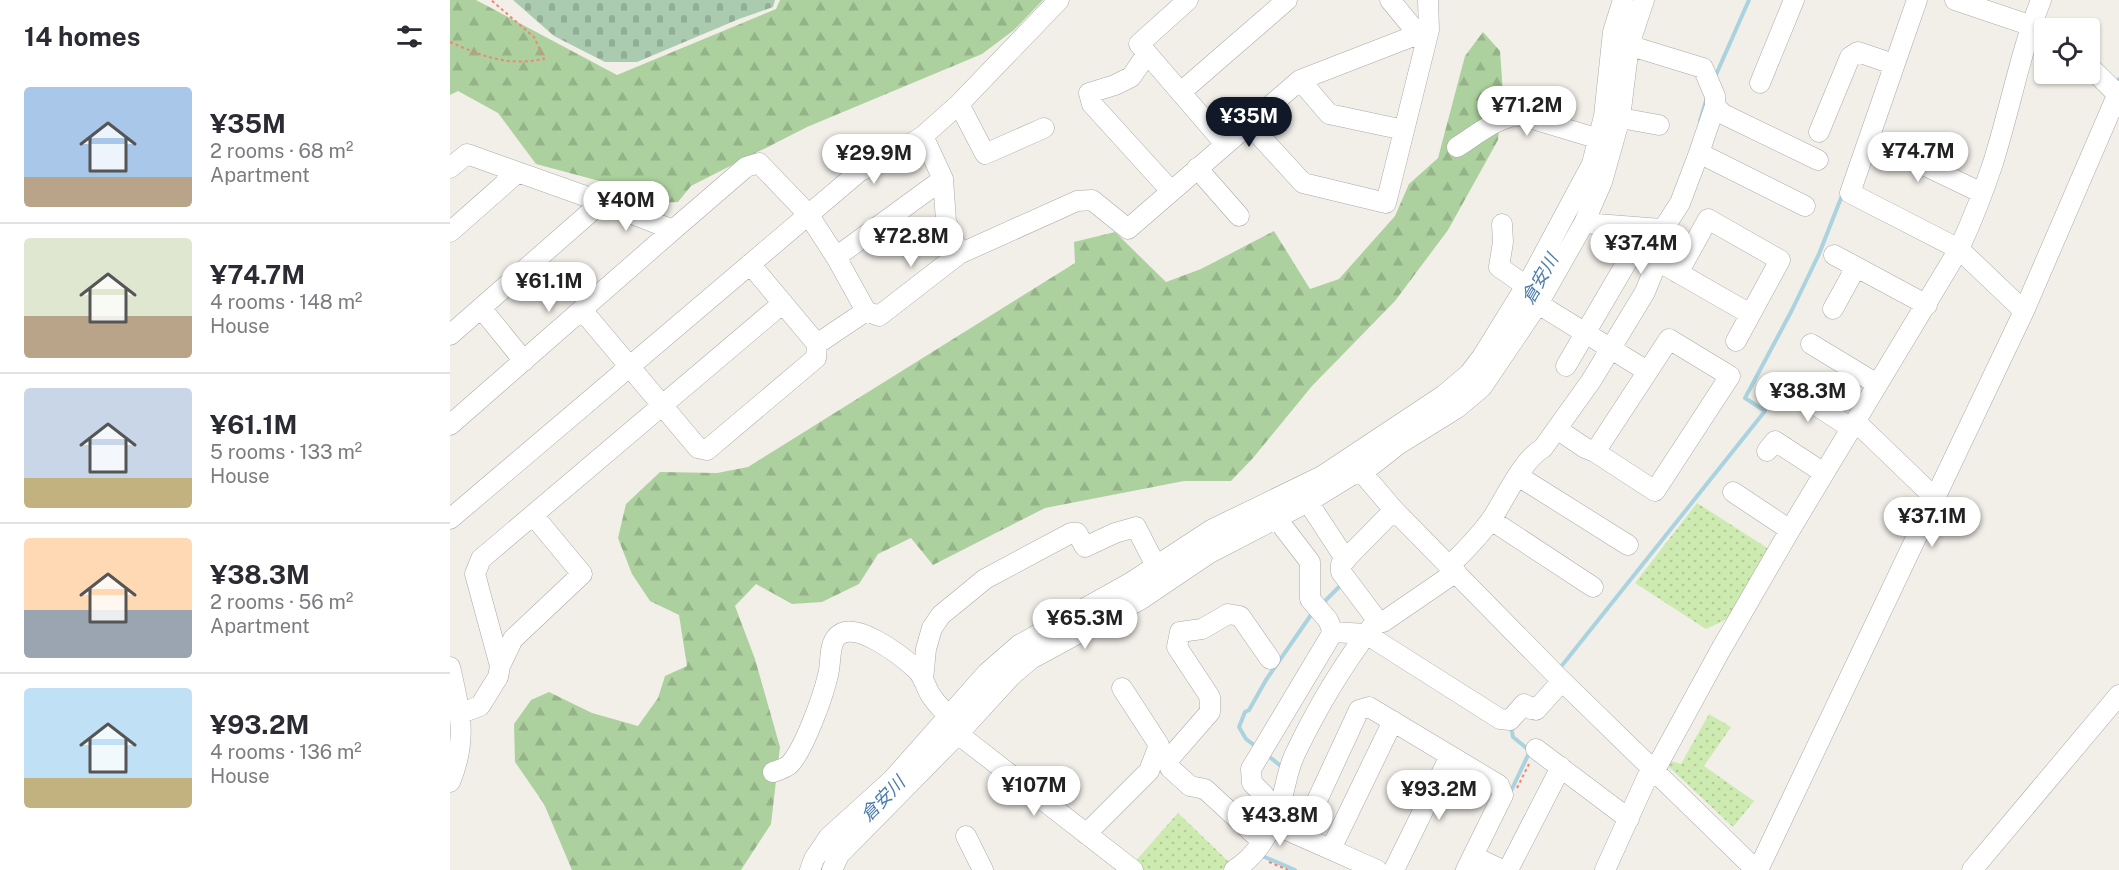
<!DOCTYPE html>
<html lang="en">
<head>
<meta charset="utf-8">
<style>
  body { margin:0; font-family:"Public Sans","Noto Sans JP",sans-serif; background:#f7f7f7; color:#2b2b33; height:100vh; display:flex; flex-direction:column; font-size:22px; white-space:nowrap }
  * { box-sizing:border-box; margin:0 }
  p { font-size:20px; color:#7c7c81 }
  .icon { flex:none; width:33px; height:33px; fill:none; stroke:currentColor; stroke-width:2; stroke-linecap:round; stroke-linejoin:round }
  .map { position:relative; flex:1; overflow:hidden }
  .side { display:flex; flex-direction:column; background:#fff; width:450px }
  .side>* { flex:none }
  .controls { position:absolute; left:1584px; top:18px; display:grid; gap:12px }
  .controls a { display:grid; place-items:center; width:66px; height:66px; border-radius:6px; background:#fff; box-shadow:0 2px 4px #0004; font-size:30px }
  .price { position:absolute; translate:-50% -51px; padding:0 14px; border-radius:21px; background:#fff; color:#222; font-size:20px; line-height:39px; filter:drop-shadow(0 2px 3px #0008) }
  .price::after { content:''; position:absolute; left:50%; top:36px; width:18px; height:14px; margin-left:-9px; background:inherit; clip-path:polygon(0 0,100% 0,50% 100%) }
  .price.on { background:#111827; color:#fff }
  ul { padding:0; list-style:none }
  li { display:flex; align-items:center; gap:18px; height:150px; padding:0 24px }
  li+li { border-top:2px solid #e1e1e2 }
  li span { display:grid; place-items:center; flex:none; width:168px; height:120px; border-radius:6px; color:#555 }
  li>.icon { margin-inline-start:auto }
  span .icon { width:72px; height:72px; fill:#fffc; stroke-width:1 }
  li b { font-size:26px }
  h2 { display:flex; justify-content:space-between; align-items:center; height:72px; padding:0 24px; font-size:26px }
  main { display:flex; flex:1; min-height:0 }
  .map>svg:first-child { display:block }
  .grass { fill:url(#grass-dots) }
  .forest { fill:url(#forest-firs) }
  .cemetery { fill:url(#cemetery-stones) }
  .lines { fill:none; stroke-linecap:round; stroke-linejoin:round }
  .stream { stroke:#aad3df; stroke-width:4 }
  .river { stroke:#aad3df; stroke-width:24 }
  .minor-casing { stroke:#a9a9a9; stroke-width:21 }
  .path { stroke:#fa8072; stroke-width:2; stroke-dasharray:3 3; stroke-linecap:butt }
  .minor { stroke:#fff; stroke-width:20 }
  .labels { text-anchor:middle; stroke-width:4.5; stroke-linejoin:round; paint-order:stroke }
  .water-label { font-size:18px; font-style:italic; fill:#4a7aab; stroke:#fff }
</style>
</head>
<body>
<main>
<section class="side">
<h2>14 homes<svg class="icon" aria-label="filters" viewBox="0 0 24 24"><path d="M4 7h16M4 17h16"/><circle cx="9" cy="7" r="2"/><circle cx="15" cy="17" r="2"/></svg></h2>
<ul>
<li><span style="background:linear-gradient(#a9c7e8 75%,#b9a48a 0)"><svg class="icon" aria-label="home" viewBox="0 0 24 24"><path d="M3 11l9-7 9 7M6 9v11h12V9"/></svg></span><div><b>¥35M</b><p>2 rooms · 68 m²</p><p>Apartment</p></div></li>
<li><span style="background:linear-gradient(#dfe7d0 65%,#b9a48a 0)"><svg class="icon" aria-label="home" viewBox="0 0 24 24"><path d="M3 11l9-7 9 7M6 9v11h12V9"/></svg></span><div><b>¥74.7M</b><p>4 rooms · 148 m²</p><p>House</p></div></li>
<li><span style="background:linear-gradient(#c9d6e8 75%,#c2b280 0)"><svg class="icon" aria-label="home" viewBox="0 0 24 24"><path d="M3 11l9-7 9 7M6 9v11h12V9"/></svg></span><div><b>¥61.1M</b><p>5 rooms · 133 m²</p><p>House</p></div></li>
<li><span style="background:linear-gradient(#ffd9b3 60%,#9aa5b1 0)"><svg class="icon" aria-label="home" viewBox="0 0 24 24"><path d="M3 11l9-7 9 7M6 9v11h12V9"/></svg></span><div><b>¥38.3M</b><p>2 rooms · 56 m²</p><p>Apartment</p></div></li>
<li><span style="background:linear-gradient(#bfe0f5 75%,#c2b280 0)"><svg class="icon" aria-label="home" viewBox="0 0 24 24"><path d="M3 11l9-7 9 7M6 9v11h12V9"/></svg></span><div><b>¥93.2M</b><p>4 rooms · 136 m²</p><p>House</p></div></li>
</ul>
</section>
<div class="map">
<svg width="1669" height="870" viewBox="0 0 1669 870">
  <defs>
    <pattern id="grass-dots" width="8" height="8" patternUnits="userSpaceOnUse" patternTransform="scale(1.5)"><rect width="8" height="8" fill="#cdebb0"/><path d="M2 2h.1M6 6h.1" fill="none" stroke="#b0c997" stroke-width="1.8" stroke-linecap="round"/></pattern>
    <pattern id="forest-firs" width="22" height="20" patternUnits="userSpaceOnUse" patternTransform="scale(1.5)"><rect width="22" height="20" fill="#add19e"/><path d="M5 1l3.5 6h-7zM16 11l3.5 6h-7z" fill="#95b388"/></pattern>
    <pattern id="cemetery-stones" width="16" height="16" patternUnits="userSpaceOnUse" patternTransform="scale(1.5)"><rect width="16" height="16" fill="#aacbaf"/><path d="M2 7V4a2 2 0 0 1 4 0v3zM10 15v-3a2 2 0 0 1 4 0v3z" fill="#92ae96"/></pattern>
  </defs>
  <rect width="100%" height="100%" fill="#f2efe9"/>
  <path class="grass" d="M 1247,503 L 1322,551 L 1296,595 L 1275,620 L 1256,629 L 1185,583 Z
    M 1259,714 L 1281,727 L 1254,766 L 1304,801 L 1283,827 L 1219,767 L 1221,761 L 1231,764 Z
    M 728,813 L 781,864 L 771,870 L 689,870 L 682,865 Z"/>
  <path class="forest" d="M 0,0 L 26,0 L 167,75 L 326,9 L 330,0 L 593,0 L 564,30 L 532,54 L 357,127 L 241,186 L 228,202 L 204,203 L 168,186 L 86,164 L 48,113 L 8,91 L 0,95 Z
    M 1033,32 L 1050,51 L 1053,93 L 1048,140 L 998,230 L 945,301 L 862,386 L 803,458 L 781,481 L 734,481 L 595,508 L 483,565 L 461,538 L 428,554 L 409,584 L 372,602 L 342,604 L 306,584 L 285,606 L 305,659 L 330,747 L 321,824 L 291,870 L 122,870 L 94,804 L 65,762 L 64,724 L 81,700 L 99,692 L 142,713 L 188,726 L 208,698 L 215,676 L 237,666 L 229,615 L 200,601 L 182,574 L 168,538 L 176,504 L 210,472 L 267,473 L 298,467 L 625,263 L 624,242 L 665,232 L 716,282 L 751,269 L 824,231 L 860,289 L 889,279 L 945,216 L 959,184 L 988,158 L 1015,56 Z"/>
  <path class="cemetery" d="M 63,0 L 325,0 L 323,7 L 289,19 L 187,62 L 155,62 L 104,36 Z"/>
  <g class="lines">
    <path class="stream" d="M 1265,77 L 1299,0
      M 1668,80 L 1669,79
      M 1250,121 L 1257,97
      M 873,603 L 893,583
      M 1110,668 L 1315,411 L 1295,398 L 1342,310 L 1369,254 L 1393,193
      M 808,748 L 796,739 L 789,727 L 795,712 L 799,710 L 816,680 L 863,612
      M 816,754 L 832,767 L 832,769
      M 1060,793 L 1080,751 L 1063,737 L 1061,727
      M 810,855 L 845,870"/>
    <path class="river" d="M 1091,279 L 1125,218 L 1143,176"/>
    <g class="minor-casing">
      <path id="minor" d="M 738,0 L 689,44 L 775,144
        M 940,0 L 968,34
        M 1467,0 L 1400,193 L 1509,249 L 1574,311
        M 1505,0 L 1594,30
        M 1168,42 L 1253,68 L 1265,96 L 1265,106 L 1273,114 L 1368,160
        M 697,54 L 681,77 L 665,85 L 639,93 L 642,104 L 721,191
        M 1640,67 L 1669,96
        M 850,80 L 879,114 L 954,130
        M 1310,83 L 1344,0
        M 731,92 L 837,0
        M 509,104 L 535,154 L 594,128
        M 1265,106 L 1249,153 L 1355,206
        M 1159,116 L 1209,125
        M 799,124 L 853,183 L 936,203 L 979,30 L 978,0
        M 1369,132 L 1400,57 L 1408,52 L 1443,64
        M 473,136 L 493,179 L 496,221 L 509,254
        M 1419,139 L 1532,193
        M 1007,147 C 1025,136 1050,114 1073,116 L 1149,139
        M 0,168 L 17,154 L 152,202
        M 747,168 L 789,216
        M 1134,223 L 1211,229 L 1212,231
        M 1052,224 L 1053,242 L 1049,267 L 1076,286
        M 1212,231 L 1230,203 L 1249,153
        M 0,232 L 68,172
        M 1384,255 L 1477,305
        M 386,257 L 493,179
        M 300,264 L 367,344
        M 1228,273 L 1258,219 L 1330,260 L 1286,341
        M 1077,297 L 1197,371
        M 31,308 L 74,361
        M 1383,309 L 1406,267
        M 132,310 L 248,448 L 257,450 L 366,358 L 367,344 L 416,311
        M 0,335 L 152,202 L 223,230 L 296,167 L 309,163 L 358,214 L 386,257 L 416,311 L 429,316 L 509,254 L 627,201 L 642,200 L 678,229 L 850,80 L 979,30
        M 1361,344 L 1427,384
        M 1116,366 L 1185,248 L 1300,314
        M 1336,386 L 1401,428
        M 1405,421 L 1485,498
        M 0,425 L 223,230
        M 1107,429 L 1135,448 L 1145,452 L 1205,491 L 1280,376 L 1219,339 L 1145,452
        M 1317,451 L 1325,441 L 1374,473
        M 903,462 L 944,510 L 1109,678 L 1306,870
        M 912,473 L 949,444 L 1007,408 L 1032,387 L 1088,304 L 1134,223 L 1152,182 L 1170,118 L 1179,45 L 1194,0
        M 1068,476 L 1178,545
        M 1283,492 L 1340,530
        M 858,502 L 896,560
        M 0,519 L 410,171 L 442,156 L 473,136 L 509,104 L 609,0
        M 827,519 L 860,562 L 860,599 L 878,620 L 883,632
        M 1041,520 L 1143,587
        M 1000,565 C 1015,551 1029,536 1041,520 C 1055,499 1072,460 1093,448 L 1141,381 L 1195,292 L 1207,262 L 1214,235 L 1212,231
        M 927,620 L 891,572 L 891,564 L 944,510
        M 50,666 L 25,574 L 31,559 L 333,303
        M 0,667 C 10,710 18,739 0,782
        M 473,680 L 476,649 L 482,628 L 491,615 L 535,579 L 621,533 L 627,533 L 635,547 L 665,533 L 686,527 L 706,566
        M 11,713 L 30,706 L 48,677 L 50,666 L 63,639 L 132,574 L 83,515
        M 508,734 L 683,870
        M 1086,749 L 1179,819
        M 708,757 L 719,759 L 720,768 L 740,786 L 755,789 L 806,836
        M 719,759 L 760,712 L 760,697 L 727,647 L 730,632 L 752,629 L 778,614 L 790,616 L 820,659
        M 323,772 C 329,770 336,768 340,764 C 354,749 373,697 378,675 C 381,665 379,648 385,639 C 401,615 453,657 467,670 C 473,676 476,687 480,694 C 487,706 499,715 507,726
        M 825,817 L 814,795 L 802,783 L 801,769 L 883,632 L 916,634 L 1050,719 L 1060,720 L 1074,704 L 1081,709 L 1083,707 L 1086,710 L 1112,681
        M 823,824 L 927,870
        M 636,834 L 699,771 L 709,745 L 672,688
        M 851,835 L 909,710 L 919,707 L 1049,785 L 1053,795 L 1016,870
        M 516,836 L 533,870
        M 881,849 L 943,721
        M 1023,856 L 1052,870
        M 360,870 L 364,859 L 379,837 L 442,780 L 537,673 L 569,645 L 680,583 L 761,530 L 872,476 L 994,395 L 1019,374 L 1032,357 L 1082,276 L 1142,164 L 1154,116 L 1163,32 L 1173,0
        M 382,870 L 389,855 L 508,734 L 562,675 L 581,659 L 690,600 L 758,554 L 858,502 L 910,470
        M 784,870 C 807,856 822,830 830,805 C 836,787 837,769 846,752 C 868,706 896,660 927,620 L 933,622 L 1006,572
        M 944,870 L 1000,756
        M 1058,870 L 1111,767
        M 1155,870 L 1199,773 L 1206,768 L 1270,651 L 1340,530 L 1509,249 C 1522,221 1533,193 1543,163 C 1560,109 1570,53 1591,0
        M 1308,870 L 1574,311 L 1669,91
        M 1522,870 L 1669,695"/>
    </g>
    <path class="path" d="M 0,42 C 34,57 57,66 94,59 L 84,37 L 41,0
      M 1067,788 L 1079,764
      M 819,862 L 838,870"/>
    <use href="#minor" class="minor"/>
  </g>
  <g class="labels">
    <g class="water-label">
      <text transform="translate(1090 279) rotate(-60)" y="6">倉安川</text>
      <text transform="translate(433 799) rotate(-46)" y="6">倉安川</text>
    </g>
  </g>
</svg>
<div class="controls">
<a><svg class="icon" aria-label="locate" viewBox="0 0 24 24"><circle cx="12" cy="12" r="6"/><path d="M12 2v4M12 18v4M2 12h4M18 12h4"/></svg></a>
</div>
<b class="price" style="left:1077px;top:137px">¥71.2M</b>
<b class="price on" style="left:799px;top:148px">¥35M</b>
<b class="price" style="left:1468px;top:183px">¥74.7M</b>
<b class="price" style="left:424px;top:185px">¥29.9M</b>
<b class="price" style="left:176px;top:232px">¥40M</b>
<b class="price" style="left:461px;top:268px">¥72.8M</b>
<b class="price" style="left:1191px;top:275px">¥37.4M</b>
<b class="price" style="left:99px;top:313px">¥61.1M</b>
<b class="price" style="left:1358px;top:423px">¥38.3M</b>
<b class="price" style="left:1482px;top:548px">¥37.1M</b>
<b class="price" style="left:635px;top:650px">¥65.3M</b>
<b class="price" style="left:584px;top:817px">¥107M</b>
<b class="price" style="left:989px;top:821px">¥93.2M</b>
<b class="price" style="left:830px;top:847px">¥43.8M</b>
</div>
</main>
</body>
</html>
